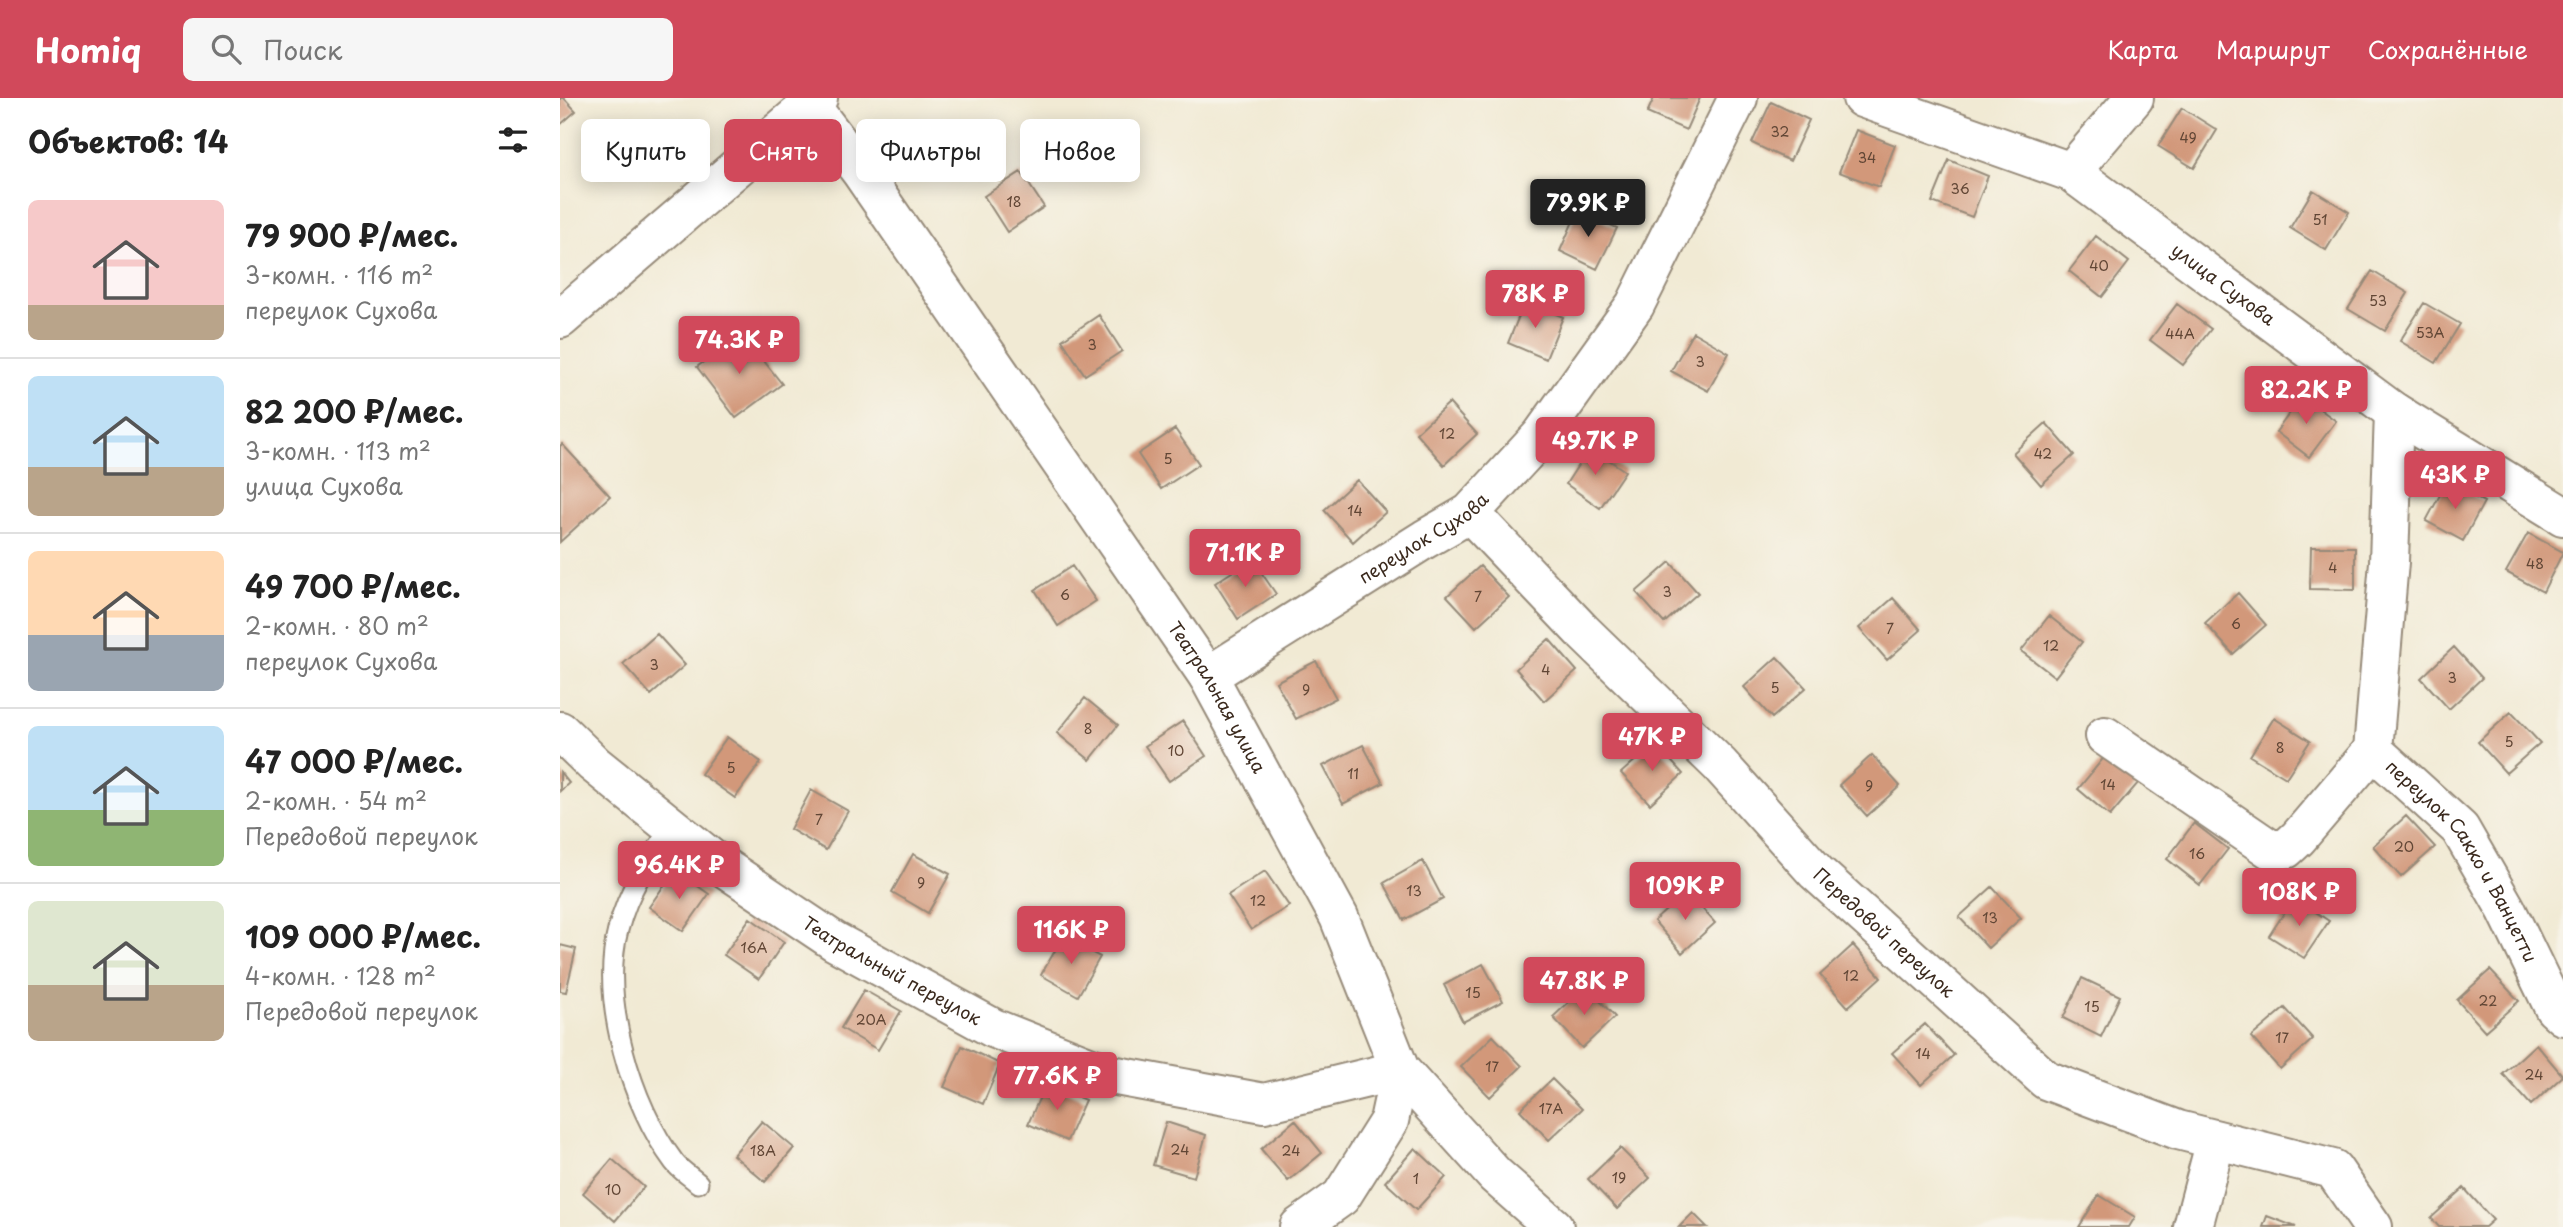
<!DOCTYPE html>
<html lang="ru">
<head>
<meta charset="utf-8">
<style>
  body { margin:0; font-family:"Playpen Sans",sans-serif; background:#f6f6f6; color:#222; height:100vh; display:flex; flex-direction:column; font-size:26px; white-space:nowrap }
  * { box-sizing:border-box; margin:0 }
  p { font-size:23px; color:#767676 }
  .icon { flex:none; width:38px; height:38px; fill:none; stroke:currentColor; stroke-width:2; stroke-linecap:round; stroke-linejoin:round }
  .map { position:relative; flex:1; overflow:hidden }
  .drawer { display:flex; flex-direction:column; background:#fff; width:560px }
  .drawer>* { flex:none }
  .banner { position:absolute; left:21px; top:21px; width:665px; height:63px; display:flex; gap:14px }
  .price { position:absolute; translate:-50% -60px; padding:0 16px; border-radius:7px; background:#d1495b; color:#fff; font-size:23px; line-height:46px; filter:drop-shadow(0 2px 4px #0008) }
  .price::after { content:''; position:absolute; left:50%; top:42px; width:21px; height:16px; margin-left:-10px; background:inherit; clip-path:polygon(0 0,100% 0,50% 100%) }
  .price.active { background:#222; color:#fff }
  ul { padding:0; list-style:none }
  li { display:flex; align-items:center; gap:21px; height:175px; padding:0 28px }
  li+li { border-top:2px solid #e0e0e0 }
  li span { display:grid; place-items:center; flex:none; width:196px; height:140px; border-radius:10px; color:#555 }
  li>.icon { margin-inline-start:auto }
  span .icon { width:84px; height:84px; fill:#fffc; stroke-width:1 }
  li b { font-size:30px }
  h2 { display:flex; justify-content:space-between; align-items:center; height:84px; padding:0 28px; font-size:30px }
  .chip { padding:0 24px; border-radius:10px; background:#fff; box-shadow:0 4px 18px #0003; font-size:24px; line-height:63px }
  .chip.active { background:#d1495b; color:#fff }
  header { display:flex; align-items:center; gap:42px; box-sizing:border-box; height:98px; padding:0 35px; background:#d1495b; color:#fff }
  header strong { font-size:33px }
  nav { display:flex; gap:38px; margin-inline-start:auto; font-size:24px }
  .search { width:490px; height:63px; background:#f6f6f6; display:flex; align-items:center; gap:18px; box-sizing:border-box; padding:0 24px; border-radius:10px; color:#767676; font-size:26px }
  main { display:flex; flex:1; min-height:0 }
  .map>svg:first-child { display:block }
  .building { fill:#d2987a }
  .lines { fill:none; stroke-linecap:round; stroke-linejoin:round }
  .service-casing { stroke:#968a79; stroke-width:23 }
  .minor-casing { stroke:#968a79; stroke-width:42 }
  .tertiary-casing { stroke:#968a79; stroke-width:42 }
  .service { stroke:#fff; stroke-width:19 }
  .minor { stroke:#fff; stroke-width:38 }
  .tertiary { stroke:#fff; stroke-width:38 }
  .labels { text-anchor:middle; stroke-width:5; stroke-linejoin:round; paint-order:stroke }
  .number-label { font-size:14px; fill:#614635 }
  .street-label { font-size:18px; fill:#3b2a1e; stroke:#f7f3e8 }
</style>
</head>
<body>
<header>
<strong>Homiq</strong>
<div class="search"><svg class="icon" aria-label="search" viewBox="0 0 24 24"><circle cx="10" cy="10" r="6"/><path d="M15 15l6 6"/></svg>Поиск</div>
<nav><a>Карта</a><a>Маршрут</a><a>Сохранённые</a></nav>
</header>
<main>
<section class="drawer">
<h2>Объектов: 14<svg class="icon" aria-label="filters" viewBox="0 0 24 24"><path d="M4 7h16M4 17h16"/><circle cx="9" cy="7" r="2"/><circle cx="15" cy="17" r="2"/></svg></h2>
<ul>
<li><span style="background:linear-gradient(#f6c9c9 75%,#b9a48a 0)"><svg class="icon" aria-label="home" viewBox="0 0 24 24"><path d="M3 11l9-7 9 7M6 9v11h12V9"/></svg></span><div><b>79 900 ₽/мес.</b><p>3-комн. · 116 m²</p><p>переулок Сухова</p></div></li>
<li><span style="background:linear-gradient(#bfe0f5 65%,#b9a48a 0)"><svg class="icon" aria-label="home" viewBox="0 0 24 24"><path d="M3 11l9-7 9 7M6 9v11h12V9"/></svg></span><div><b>82 200 ₽/мес.</b><p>3-комн. · 113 m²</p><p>улица Сухова</p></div></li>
<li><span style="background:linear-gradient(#ffd9b3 60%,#9aa5b1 0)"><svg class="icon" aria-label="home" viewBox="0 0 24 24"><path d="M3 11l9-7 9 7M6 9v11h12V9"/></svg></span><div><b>49 700 ₽/мес.</b><p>2-комн. · 80 m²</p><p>переулок Сухова</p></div></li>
<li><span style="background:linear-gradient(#bfe0f5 60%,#8fb573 0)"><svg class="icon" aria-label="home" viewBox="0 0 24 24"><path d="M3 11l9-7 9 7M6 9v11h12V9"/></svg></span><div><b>47 000 ₽/мес.</b><p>2-комн. · 54 m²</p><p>Передовой переулок</p></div></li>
<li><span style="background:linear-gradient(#dfe7d0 60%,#b9a48a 0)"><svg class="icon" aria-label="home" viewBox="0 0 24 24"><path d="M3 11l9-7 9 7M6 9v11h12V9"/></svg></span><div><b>109 000 ₽/мес.</b><p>4-комн. · 128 m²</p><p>Передовой переулок</p></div></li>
</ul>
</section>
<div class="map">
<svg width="2003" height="1129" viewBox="0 0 2003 1129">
  <rect width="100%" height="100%" fill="#f7f3e8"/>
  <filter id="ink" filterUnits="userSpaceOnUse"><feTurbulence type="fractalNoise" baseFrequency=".0143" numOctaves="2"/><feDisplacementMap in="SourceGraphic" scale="14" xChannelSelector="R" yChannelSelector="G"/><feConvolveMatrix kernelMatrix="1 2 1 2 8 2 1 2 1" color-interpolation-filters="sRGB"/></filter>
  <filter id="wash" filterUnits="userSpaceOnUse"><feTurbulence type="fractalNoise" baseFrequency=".00686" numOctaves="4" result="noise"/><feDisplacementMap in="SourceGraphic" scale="28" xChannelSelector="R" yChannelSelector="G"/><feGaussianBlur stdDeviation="1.57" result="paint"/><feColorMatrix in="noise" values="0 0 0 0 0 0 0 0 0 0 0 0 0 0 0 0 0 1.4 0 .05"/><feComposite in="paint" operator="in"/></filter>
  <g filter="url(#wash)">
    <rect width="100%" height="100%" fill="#f1ead4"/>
    <g id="blocks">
      <path class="building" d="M 0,0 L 4,0 L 16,13 L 0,27 Z
        M 1094,0 L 1140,0 L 1126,32 L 1087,15 Z
        M 1211,4 L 1249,22 L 1230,63 L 1192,45 Z
        M 1622,10 L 1657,32 L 1634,70 L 1598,48 Z
        M 1296,32 L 1335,47 L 1319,89 L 1279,74 Z
        M 1389,62 L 1428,78 L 1412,119 L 1372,104 Z
        M 461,74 L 484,109 L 447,134 L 424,98 Z
        M 1753,92 L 1789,114 L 1766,152 L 1730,130 Z
        M 1018,112 L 1057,130 L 1037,171 L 1000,153 Z
        M 1536,138 L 1569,164 L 1542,199 L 1509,173 Z
        M 1812,173 L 1848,195 L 1825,233 L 1788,211 Z
        M 965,203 L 1003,219 L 986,261 L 948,245 Z
        M 1864,205 L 1900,226 L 1876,265 L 1840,243 Z
        M 1617,206 L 1651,231 L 1623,267 L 1590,242 Z
        M 539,217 L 562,253 L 525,277 L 502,242 Z
        M 1133,234 L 1169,255 L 1148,293 L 1111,273 Z
        M 182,235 L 222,286 L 176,320 L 137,269 Z
        M 1742,298 L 1776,323 L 1749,359 L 1716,334 Z
        M 889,305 L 917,336 L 884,367 L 856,335 Z
        M 1486,325 L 1514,357 L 1481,387 L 1453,355 Z
        M 615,331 L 639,366 L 601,391 L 578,356 Z
        M 2,346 L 50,398 L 0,444 L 0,348 Z
        M 1030,349 L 1065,373 L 1040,410 L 1006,386 Z
        M 797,382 L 826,414 L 793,444 L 764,412 Z
        M 1887,384 L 1924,404 L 1903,443 L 1866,423 Z
        M 1968,435 L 2003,454 L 1983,494 L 1946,474 Z
        M 1751,449 L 1795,449 L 1795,492 L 1750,491 Z
        M 692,461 L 716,496 L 678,521 L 655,485 Z
        M 1110,464 L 1138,495 L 1104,525 L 1076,494 Z
        M 512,468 L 536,503 L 498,528 L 475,492 Z
        M 920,468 L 949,499 L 916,529 L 887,498 Z
        M 1678,495 L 1706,527 L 1673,556 L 1645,525 Z
        M 1333,500 L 1361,532 L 1327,562 L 1299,530 Z
        M 1489,518 L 1522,544 L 1495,579 L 1461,553 Z
        M 97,536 L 125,567 L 91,597 L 63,566 Z
        M 989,541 L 1017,573 L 984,603 L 956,571 Z
        M 1894,549 L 1922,580 L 1889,611 L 1861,580 Z
        M 1217,559 L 1246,590 L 1212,620 L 1184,589 Z
        M 756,563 L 776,600 L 736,621 L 716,584 Z
        M 525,600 L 558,627 L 530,662 L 497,635 Z
        M 1951,614 L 1980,645 L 1946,675 L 1918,644 Z
        M 1714,620 L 1750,643 L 1726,680 L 1690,658 Z
        M 623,623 L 646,658 L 609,683 L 585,648 Z
        M 167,639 L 201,664 L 175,700 L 141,676 Z
        M 1095,645 L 1123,676 L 1090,706 L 1061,675 Z
        M 803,647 L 823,685 L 783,706 L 763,668 Z
        M 1312,657 L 1340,688 L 1307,718 L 1279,687 Z
        M 1546,657 L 1579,684 L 1550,718 L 1518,691 Z
        M 0,674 L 9,685 L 0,693 Z
        M 251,692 L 288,713 L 266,752 L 230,731 Z
        M 1846,718 L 1875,749 L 1841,779 L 1813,748 Z
        M 1634,725 L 1668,751 L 1640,787 L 1607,761 Z
        M 353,756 L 390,776 L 368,815 L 332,794 Z
        M 863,763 L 883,801 L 844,822 L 824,785 Z
        M 115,772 L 149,796 L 123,833 L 89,809 Z
        M 705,773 L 729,808 L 691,832 L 668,797 Z
        M 1432,789 L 1461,820 L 1428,850 L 1399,819 Z
        M 1127,793 L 1155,825 L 1122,855 L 1094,823 Z
        M 1734,800 L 1769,823 L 1744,860 L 1709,838 Z
        M 190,820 L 224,844 L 199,881 L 164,857 Z
        M 503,839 L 540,859 L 518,898 L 481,877 Z
        M 0,847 L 16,851 L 6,894 L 0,893 Z
        M 1293,847 L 1321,879 L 1288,909 L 1260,877 Z
        M 923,866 L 943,903 L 903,924 L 884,887 Z
        M 1930,872 L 1959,903 L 1925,933 L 1897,902 Z
        M 1522,880 L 1560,898 L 1541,939 L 1503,920 Z
        M 1026,888 L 1055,919 L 1022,950 L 993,919 Z
        M 304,892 L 341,913 L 318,952 L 281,930 Z
        M 1725,910 L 1753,941 L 1720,971 L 1691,939 Z
        M 1365,926 L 1394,957 L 1361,987 L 1332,955 Z
        M 933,938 L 962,968 L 930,999 L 901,969 Z
        M 1976,946 L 2003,978 L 1971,1007 L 1943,976 Z
        M 402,948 L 440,966 L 423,1006 L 384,989 Z
        M 992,981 L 1022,1011 L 989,1042 L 960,1012 Z
        M 486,985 L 525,1002 L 507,1043 L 468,1026 Z
        M 735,1022 L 762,1055 L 728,1083 L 701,1051 Z
        M 202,1023 L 234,1050 L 205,1084 L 173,1057 Z
        M 606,1024 L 646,1037 L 634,1079 L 593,1067 Z
        M 855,1050 L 886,1079 L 856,1112 L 825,1084 Z
        M 1060,1050 L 1090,1080 L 1057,1111 L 1028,1081 Z
        M 52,1061 L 84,1089 L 55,1123 L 23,1095 Z
        M 1904,1090 L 1933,1122 L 1925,1129 L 1879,1129 L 1871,1120 Z
        M 1539,1097 L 1575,1119 L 1569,1129 L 1519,1129 Z
        M 1133,1115 L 1147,1129 L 1119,1129 Z
        M 1707,1118 L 1736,1129 L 1703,1129 Z"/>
    </g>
  </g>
  <g filter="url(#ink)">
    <use href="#blocks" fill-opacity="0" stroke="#968a79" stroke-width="2"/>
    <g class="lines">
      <g class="service-casing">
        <path id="service" d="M 113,729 C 88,761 68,793 58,832 C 40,902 71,1007 114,1064 C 120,1072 130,1078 138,1085"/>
      </g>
      <g class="minor-casing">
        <g id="minor">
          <path id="s1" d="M 1302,0 L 1511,74 L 1834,314 L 2003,418"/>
          <path id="s2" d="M 250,7 L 301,74 L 648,578 L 779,819 L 840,972 L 935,1077 L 994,1129"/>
          <path d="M 1511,74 L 1574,0"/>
          <path id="s3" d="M 1834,314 L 1829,464 L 1813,652 L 1900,731 L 1946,811 L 1994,910 L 2003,918"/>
          <path id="s4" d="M 910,415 L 1022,533 L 1160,667 L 1256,774 L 1486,982 L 1618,1032 L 1773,1071 L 1813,1129"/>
          <path id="s5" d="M 648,578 L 865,441 L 910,415 L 981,338 L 1075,207 L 1178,0"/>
          <path id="s6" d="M 0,633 L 34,666 L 153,762 L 274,843 L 433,930 L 551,977 L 704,1005 L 840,972 L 829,1023 L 781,1099 L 739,1129"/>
          <path d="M 1545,638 L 1710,751 L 1726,751 L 1738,740 L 1813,652"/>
          <path d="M 1633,1129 L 1656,1042"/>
        </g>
      </g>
      <g class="tertiary-casing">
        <path id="tertiary" d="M 0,221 L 258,0"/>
      </g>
      <use href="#service" class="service"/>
      <use href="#minor" class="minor"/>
      <use href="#tertiary" class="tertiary"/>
    </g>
  </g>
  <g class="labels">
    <g class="number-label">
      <text x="1220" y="39">32</text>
      <text x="1628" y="45">49</text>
      <text x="1307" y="65">34</text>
      <text x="1400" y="96">36</text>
      <text x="454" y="109">18</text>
      <text x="1760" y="127">51</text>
      <text x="1539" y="173">40</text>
      <text x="1818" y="208">53</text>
      <text x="1870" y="240">53А</text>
      <text x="1620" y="241">44А</text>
      <text x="532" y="252">3</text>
      <text x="1140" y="269">3</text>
      <text x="887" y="341">12</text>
      <text x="1483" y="361">42</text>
      <text x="608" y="366">5</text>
      <text x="795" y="418">14</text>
      <text x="1975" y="471">48</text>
      <text x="1773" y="475">4</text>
      <text x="1107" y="499">3</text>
      <text x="505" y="502">6</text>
      <text x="918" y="504">7</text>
      <text x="1676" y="531">6</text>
      <text x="1330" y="536">7</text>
      <text x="1491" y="553">12</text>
      <text x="94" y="572">3</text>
      <text x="986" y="577">4</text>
      <text x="1892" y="585">3</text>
      <text x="1215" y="595">5</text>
      <text x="746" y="597">9</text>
      <text x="528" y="636">8</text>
      <text x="1949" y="649">5</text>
      <text x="1720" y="655">8</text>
      <text x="616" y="658">10</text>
      <text x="171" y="675">5</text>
      <text x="793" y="681">11</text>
      <text x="1548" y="692">14</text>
      <text x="1309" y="693">9</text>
      <text x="259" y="727">7</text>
      <text x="1844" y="754">20</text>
      <text x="1637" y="761">16</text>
      <text x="361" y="790">9</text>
      <text x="854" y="798">13</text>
      <text x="698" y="808">12</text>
      <text x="1430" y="825">13</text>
      <text x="194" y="855">16А</text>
      <text x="1291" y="883">12</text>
      <text x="913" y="900">15</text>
      <text x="1928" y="908">22</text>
      <text x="1532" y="914">15</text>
      <text x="311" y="927">20А</text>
      <text x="1722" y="945">17</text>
      <text x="1363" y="961">14</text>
      <text x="932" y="974">17</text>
      <text x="1974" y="982">24</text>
      <text x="991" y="1016">17А</text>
      <text x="620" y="1057">24</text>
      <text x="203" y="1058">18А</text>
      <text x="731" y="1058">24</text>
      <text x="1059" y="1085">19</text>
      <text x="856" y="1086">1</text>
      <text x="53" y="1097">10</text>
    </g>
    <g class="street-label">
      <text dy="6" stroke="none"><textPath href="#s1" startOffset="411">улица Сухова</textPath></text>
      <text dy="6" stroke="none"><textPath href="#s5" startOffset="256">переулок Сухова</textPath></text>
      <text dy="6" stroke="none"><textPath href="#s2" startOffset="719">Театральная улица</textPath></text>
      <text dy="6" stroke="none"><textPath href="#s3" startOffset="483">переулок Сакко и Ванцетти</textPath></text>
      <text dy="6" stroke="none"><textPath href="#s4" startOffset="590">Передовой переулок</textPath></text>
      <text dy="6" stroke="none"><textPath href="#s6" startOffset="411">Театральный переулок</textPath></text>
    </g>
  </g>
</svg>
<b class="price active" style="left:1028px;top:141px">79.9K ₽</b>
<b class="price" style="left:975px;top:232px">78K ₽</b>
<b class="price" style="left:179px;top:278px">74.3K ₽</b>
<b class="price" style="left:1746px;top:328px">82.2K ₽</b>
<b class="price" style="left:1035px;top:379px">49.7K ₽</b>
<b class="price" style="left:1895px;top:413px">43K ₽</b>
<b class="price" style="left:685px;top:491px">71.1K ₽</b>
<b class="price" style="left:1092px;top:675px">47K ₽</b>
<b class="price" style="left:119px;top:803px">96.4K ₽</b>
<b class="price" style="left:1125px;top:824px">109K ₽</b>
<b class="price" style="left:1739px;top:830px">108K ₽</b>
<b class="price" style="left:511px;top:868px">116K ₽</b>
<b class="price" style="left:1024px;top:919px">47.8K ₽</b>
<b class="price" style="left:497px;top:1014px">77.6K ₽</b>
<div class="banner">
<a class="chip">Купить</a>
<a class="chip active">Снять</a>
<a class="chip">Фильтры</a>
<a class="chip">Новое</a>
</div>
</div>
</main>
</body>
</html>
